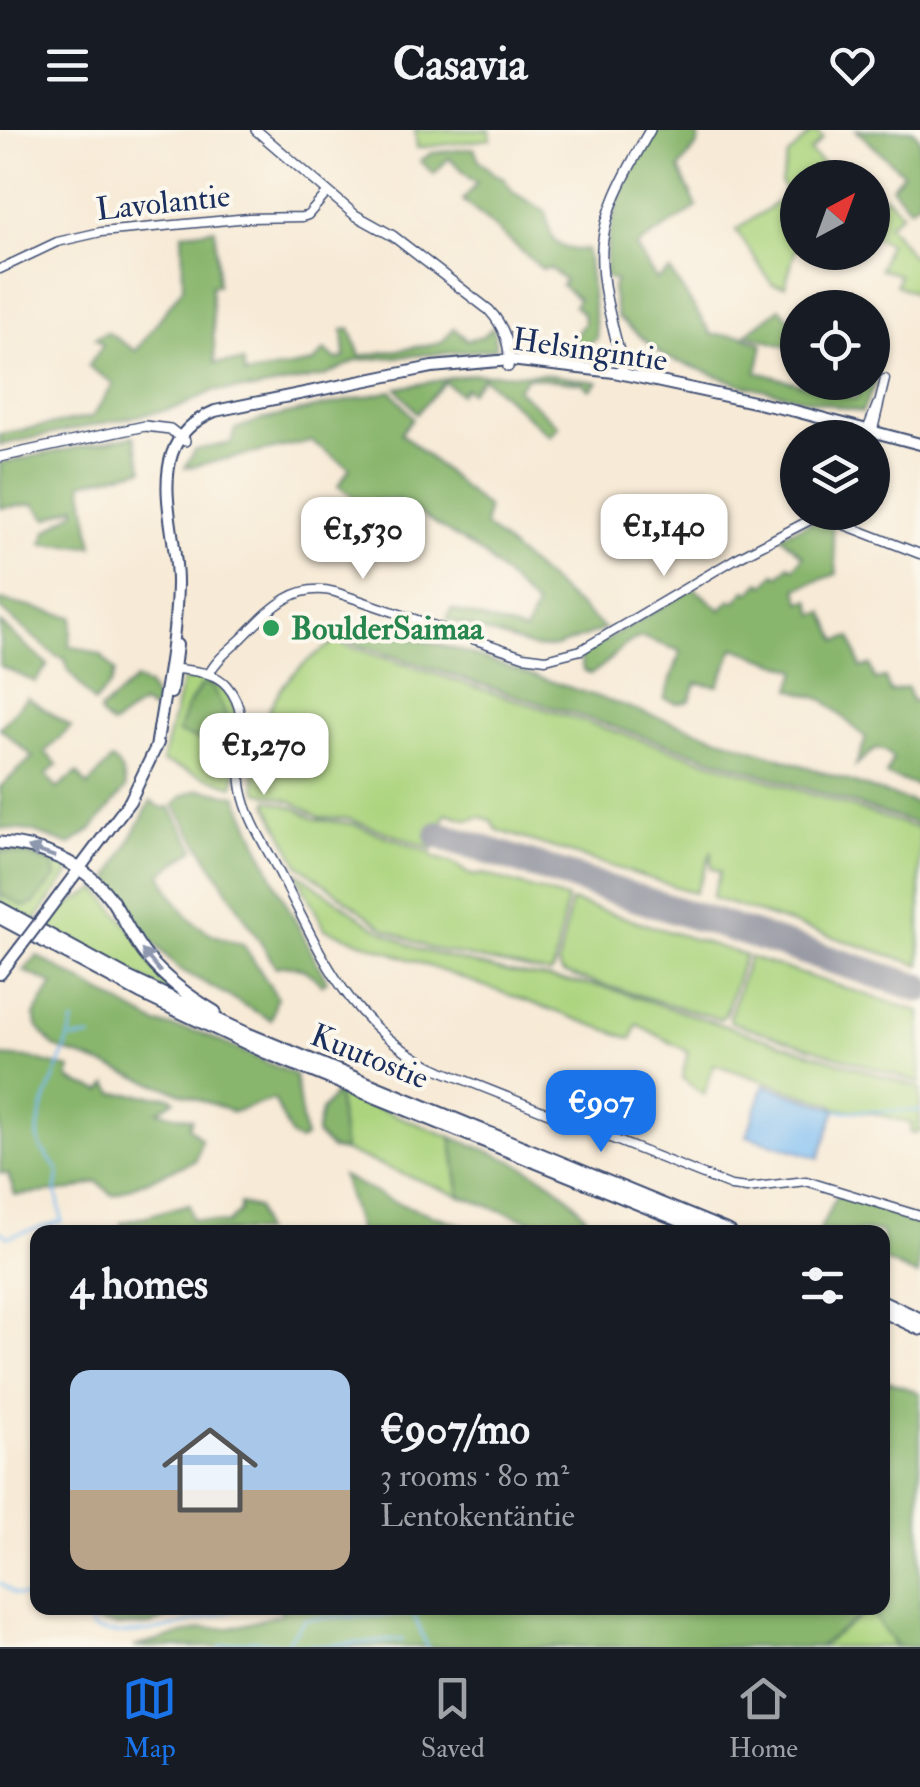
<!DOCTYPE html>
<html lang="en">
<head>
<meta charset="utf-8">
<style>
  body { margin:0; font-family:"IM FELL Double Pica",serif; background:#242831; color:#f1f3f6; height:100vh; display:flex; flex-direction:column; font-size:38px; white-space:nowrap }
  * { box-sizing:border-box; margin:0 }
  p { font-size:32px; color:#9ea1a6 }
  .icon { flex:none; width:55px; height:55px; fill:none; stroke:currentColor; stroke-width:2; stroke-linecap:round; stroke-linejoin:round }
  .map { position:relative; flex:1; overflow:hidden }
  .side { position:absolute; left:30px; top:1095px; width:860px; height:390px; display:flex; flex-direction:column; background:#171b24; border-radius:20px; box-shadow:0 2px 8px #0004 }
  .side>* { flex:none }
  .needle { width:65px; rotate:41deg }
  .fabs { position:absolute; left:780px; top:30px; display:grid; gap:20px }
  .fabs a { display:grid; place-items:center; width:110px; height:110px; border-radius:50%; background:#171b24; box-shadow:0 2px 8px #0004; font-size:50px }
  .price { position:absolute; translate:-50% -85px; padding:0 22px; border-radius:20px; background:#fff; color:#222; font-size:32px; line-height:65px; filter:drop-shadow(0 2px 5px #0008) }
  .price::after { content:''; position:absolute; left:50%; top:60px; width:30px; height:22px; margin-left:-15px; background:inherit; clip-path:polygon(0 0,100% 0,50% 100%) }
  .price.active { background:#1a73e8; color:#fff }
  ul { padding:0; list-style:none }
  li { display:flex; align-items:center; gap:30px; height:250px; padding:0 40px }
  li+li { border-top:2px solid #363941 }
  li span { display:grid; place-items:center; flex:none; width:280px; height:200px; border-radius:20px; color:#555 }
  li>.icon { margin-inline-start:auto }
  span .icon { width:120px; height:120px; fill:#fffc; stroke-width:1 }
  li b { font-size:42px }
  h2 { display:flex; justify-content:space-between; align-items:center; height:120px; padding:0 40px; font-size:42px }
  header { display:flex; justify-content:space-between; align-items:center; height:130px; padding:0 40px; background:#171b24; font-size:45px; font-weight:700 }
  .menu { display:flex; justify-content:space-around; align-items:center; height:140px; border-top:2px solid #363941; background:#171b24; font-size:28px; color:#9ea1a6 }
  .menu a { display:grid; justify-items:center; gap:5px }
  .menu .active { color:#1a73e8 }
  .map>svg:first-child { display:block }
  .green { fill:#acd47e; stroke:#64826e; stroke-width:2.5 }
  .forest { fill:#89b66d; stroke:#527266; stroke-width:2.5 }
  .water { fill:#7ebdf2; stroke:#4c76a8; stroke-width:2.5 }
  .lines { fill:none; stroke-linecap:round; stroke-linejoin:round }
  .stream { stroke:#7ebdf2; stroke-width:2.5 }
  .runway { stroke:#898c9a; stroke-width:28 }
  .tertiary-casing { stroke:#3c4b70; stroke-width:11 }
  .secondary-casing { stroke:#3c4b70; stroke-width:12 }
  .primary-casing { stroke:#3c4b70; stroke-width:14 }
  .trunk-casing { stroke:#3c4b70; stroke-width:15 }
  .tertiary { stroke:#fff; stroke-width:8 }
  .secondary { stroke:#fff; stroke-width:9 }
  .primary { stroke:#fff; stroke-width:10 }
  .trunk { stroke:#fff; stroke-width:11 }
  .primary-bridge-casing { stroke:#3c4b70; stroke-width:14; stroke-linecap:butt }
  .primary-bridge { stroke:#fff; stroke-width:10 }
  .oneway { fill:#8d97ae }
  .leisure-dot { fill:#2e9e5b; stroke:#fbf7ec; stroke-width:4 }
  .labels { text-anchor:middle; stroke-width:8; stroke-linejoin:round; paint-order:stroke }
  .street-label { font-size:32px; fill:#1b2f5e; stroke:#fbf7ec }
  .leisure-label { font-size:32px; font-weight:bold; fill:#27864d; stroke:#fbf7ec; text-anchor:start }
</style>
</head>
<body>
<header><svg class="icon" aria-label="menu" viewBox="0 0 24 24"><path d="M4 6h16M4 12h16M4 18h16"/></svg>Casavia<svg class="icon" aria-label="heart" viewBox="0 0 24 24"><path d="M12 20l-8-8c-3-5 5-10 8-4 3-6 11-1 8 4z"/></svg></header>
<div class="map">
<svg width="920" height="1517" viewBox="0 0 920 1517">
  <rect width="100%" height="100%" fill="#fbf7ec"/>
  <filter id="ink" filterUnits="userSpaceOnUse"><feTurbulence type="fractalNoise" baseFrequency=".01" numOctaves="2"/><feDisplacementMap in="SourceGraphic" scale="20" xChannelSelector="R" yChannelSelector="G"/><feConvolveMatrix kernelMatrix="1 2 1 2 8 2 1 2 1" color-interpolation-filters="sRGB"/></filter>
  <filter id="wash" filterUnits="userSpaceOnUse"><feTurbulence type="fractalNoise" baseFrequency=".0048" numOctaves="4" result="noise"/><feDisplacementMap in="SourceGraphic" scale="40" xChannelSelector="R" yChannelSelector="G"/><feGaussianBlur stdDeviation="2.25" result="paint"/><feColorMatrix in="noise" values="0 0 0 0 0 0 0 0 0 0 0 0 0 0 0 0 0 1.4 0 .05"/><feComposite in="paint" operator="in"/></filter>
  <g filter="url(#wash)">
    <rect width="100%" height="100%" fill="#f7ead6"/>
    <path class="green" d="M 415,0 L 490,0 L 491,9 L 417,18 Z
      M 814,0 L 823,8 L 810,22 L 837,47 L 798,48 L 797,114 L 785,156 L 772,154 L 736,100 L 788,65 L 781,53 L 788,26 Z
      M 884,65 L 902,83 L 888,94 L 920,137 L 920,165 L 896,155 L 899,145 L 880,139 L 888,113 L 873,107 L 873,77 Z
      M 335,512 L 920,699 L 920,835 L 712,768 L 720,742 L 711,738 L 712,721 L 695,763 L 497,700 L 491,690 L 480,687 L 469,690 L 446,683 L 433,719 L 349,689 L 319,687 L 293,672 L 258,662 C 251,645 255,633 258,616 C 267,566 293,537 335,512 Z
      M 190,546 C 233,553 238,576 237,616 C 236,629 237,644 233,656 L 162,632 L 182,552 Z
      M 269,670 L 296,678 L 315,689 L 353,694 L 432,723 L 432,727 C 439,729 450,731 456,735 C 467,742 468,748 484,744 L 567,769 L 553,842 L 550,844 L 428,818 L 384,798 L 299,735 L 267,674 Z
      M 0,717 L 31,720 L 69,739 L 69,744 L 34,792 L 0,772 Z
      M 295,741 L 373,796 L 420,820 L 507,842 L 604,857 L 920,958 L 920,1001 L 913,1003 L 910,1002 L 912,994 L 874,983 L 837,979 L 832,974 L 714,934 L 704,965 L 682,948 L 688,922 L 637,894 L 632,909 L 325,799 Z
      M 98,759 L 193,875 L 44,797 L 58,780 Z
      M 571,771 L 745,825 L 725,885 L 720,889 L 562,843 L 558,835 Z
      M 749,827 L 920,882 L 920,953 L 731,892 L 729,888 Z
      M 337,962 L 451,1007 L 460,1066 L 344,1021 Z
      M 870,1480 L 896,1517 L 818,1517 Z"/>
    <path class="forest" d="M 654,0 L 699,0 L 698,14 L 679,39 L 697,77 L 636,117 L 656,150 L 670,141 L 712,205 L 740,205 L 763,214 L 757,242 L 856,269 L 862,253 L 876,252 L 862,282 L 740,254 L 665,227 L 617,187 L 612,159 L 616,151 L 605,147 C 606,86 625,52 654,0 Z
      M 856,0 L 914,0 L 920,9 L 920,70 L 910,78 L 891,57 L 903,43 Z
      M 474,18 L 479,30 L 494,44 L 503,47 L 513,62 L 546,82 C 550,112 556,121 587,120 L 597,208 L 588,215 L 545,224 L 542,217 L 569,214 L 584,193 L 583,184 L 574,176 L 578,169 L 561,155 L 565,151 L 550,138 L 542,139 L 463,70 L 477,53 L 449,28 L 434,44 L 420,31 L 432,23 Z
      M 215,99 L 218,155 L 211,156 L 215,233 L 243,232 L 245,245 L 313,233 L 325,220 L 336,230 L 345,228 L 343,200 L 350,198 L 360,226 L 441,213 L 454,198 L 467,210 L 483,206 L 493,197 L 496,219 L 358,230 L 325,246 L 258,259 L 213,261 L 180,277 L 0,315 L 0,304 L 92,287 L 114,254 L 88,236 L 103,215 L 95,208 L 107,202 L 136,221 L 183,157 L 182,103 Z
      M 780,178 L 797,198 L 797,220 L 746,204 Z
      M 473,244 L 546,244 L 598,252 L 590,260 L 582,253 L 527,247 L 517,259 L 559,296 L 550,306 L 483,247 L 470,262 L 465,258 L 460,264 L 445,252 L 417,283 L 397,258 Z
      M 392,261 L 413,288 L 401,303 L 487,378 L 485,396 L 605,499 L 556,517 L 536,518 L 447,490 L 451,479 L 525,502 L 536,477 L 484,425 L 398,370 L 359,371 L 338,356 L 350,338 L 311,311 L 185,338 L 195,320 L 231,313 L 235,299 L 261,290 Z
      M 134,306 L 143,339 L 82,353 L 93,416 L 42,414 L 47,401 L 76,381 L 76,376 L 47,389 L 34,374 L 0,378 L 0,333 Z
      M 814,391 L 832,397 L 837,444 L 797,458 L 801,472 L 810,470 L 815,485 L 824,482 L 838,511 L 851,507 L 861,538 L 870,535 L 875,550 L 885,548 L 890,562 L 907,557 L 912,572 L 920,570 L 920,657 L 886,645 L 893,629 L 886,621 L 876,618 L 856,635 L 866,608 L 824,570 L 791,559 L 797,540 L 734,518 L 718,556 L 696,553 L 690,570 L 678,573 L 664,569 L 681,521 L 641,507 C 619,514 610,534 591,544 L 583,540 L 580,526 L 694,458 L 721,480 L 731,469 L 735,472 L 746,460 L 750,463 L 760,452 L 765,455 L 775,443 L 779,446 L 789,435 L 794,438 L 803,426 L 780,405 Z
      M 0,470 L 73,487 L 69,515 L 101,525 L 115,542 L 110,555 L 94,573 L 68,540 L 65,529 L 56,526 L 0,479 Z
      M 0,493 L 48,535 L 35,552 L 0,536 Z
      M 380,505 L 406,506 L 455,519 L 920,675 L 920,695 L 342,510 Z
      M 135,550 L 148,556 L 157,573 L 152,580 L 142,574 L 112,596 L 100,585 L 100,581 Z
      M 201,555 L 210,555 C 223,573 234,597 229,619 L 178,603 L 186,579 Z
      M 27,567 L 71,597 L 45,622 L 58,635 L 46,644 L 57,659 L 77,643 L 88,656 L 111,630 C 121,636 124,647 126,658 L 92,699 L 70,715 L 32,701 L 0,698 L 0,657 L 33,627 L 0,598 Z
      M 199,659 L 237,666 L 276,754 L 327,851 L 321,855 C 310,840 294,832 276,837 L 174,675 L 182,666 Z
      M 151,671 L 162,678 L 170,677 L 195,719 L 161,744 C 182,785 196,804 243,814 L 277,867 L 271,890 L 178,838 L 150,809 L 110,748 Z
      M 0,721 L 26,725 L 54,734 L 56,747 L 33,774 L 25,777 L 0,764 Z
      M 37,826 L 157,894 L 199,902 L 295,945 L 305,1008 L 299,1011 L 291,1006 L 274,969 L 233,982 L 54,917 L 38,898 L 34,886 L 53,854 L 24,841 Z
      M 0,926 L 29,928 L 71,939 L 68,948 C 75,955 91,957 102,961 L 108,954 L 114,963 L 170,967 L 175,970 L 158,981 L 192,989 L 189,997 L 201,1009 L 196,1030 L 113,1065 L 97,1052 L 72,1060 L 15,1065 L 8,1044 L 0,1043 Z
      M 337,962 L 344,1021 L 331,1019 L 316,1004 L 321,981 Z
      M 451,1007 C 502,1026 553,1042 586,1087 L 551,1098 L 460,1066 Z
      M 342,1046 L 394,1072 L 482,1102 L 359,1102 Z
      M 838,1063 L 920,1090 L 918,1146 L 883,1130 L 882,1102 L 819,1101 Z
      M 189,1074 L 192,1089 L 227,1094 L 240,1081 L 240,1074 L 257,1078 L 263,1102 L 125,1102 L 121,1093 Z
      M 883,1249 L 920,1263 L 920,1517 L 896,1517 L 869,1480 L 818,1517 L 134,1517 L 204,1498 L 230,1498 L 282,1484 L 279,1478 L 882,1478 Z
      M 63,1478 L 189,1478 L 150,1495 L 118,1496 L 64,1485 Z"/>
    <path class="water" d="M 764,955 L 836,979 L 819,1028 L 747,1006 Z"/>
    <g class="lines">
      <path class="stream" d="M 73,909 L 91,907
        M 836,981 L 920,981
        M 0,1101 L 7,1107 L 62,1091 L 56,1060 L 59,1041 C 53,1032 44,1025 40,1015 C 29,989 69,925 73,892
        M 0,1453 L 14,1464 L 38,1470
        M 411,1478 L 427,1517
        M 57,1489 L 89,1489 L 92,1499 C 140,1513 195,1489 242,1478
        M 286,1513 L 305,1489 L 412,1484
        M 220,1517 C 252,1505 267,1514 299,1515 C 333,1517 369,1512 403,1510"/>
      <path class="runway" d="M 439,705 L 920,858"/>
    </g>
  </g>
  <g filter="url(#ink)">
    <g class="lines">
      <g class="tertiary-casing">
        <path id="tertiary" d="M 0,139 L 57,112 L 101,102 L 249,88 L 302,87 L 308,85 L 328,62
          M 864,308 L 877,275
          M 871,308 L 885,249
          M 170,538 C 188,541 214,540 227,556 C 253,586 235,626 242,660 C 247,689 267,718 280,744 C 323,827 350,900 442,941 L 731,1056 L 747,1058 L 806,1051 L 920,1086
          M 209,544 C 216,530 229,520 241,509 C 268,482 293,451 335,462 L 523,526 L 546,529 L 581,520 L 735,429 L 812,389 L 837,392 L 920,424"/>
      </g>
      <g class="secondary-casing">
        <path id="secondary" d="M 256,0 L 355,85 L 393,106 L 489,180 C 503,195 512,217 508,237
          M 597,239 L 608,232 L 617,216
          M 621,244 L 623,236 C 592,121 590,104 650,0
          M 0,327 L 145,296 L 170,299 L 185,311"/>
      </g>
      <g class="primary-casing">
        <path id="primary" d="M 171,563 L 177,515
          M 156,618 C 164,565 176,509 177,455 C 178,414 159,364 172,324 C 179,303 196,289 215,281 L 432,237 L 510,230 L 614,242 L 795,281 L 920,314
          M 44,786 L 130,671 L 158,613
          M 0,844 L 19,819"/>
      </g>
      <g class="trunk-casing">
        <path id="trunk" d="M 0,713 C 41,715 85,734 110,768 C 124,787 132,810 148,828 C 167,851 190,867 215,882
          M 0,778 L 129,848 L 248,904 L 730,1102
          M 0,788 L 140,863 L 267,923 L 708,1102
          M 882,1171 L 920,1189
          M 882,1181 L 920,1199"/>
      </g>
      <use href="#tertiary" class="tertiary"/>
      <use href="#secondary" class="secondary"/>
      <use href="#primary" class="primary"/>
      <use href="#trunk" class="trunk"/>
      <g class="primary-bridge-casing">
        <path id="primary-bridge" d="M 19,819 L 44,786"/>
      </g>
      <use href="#primary-bridge" class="primary-bridge"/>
    </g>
    <defs><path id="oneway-solid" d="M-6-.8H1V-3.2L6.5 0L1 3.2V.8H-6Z" transform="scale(2.5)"/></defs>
    <g class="oneway">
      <use href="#oneway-solid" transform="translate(41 722) rotate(-161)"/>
      <use href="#oneway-solid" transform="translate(151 831) rotate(-130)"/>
    </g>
  </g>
  <circle class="leisure-dot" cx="271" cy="498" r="10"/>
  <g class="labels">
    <g class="street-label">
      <text transform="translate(163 72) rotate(-6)" y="11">Lavolantie</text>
      <text transform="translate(590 219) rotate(8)" y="11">Helsingintie</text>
      <text transform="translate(370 926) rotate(22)" y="11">Kuutostie</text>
    </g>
    <g class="leisure-label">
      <text x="291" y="509">BoulderSaimaa</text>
    </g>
  </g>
</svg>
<div class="fabs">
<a><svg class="needle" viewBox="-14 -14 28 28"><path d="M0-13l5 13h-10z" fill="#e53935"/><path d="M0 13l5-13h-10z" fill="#9ea1a6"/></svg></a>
<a><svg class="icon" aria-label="locate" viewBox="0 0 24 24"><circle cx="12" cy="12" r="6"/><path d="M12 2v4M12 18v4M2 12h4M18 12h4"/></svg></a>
<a><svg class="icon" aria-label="layers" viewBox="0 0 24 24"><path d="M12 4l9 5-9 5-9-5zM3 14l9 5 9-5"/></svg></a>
</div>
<b class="price" style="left:664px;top:449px">€1,140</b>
<b class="price" style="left:363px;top:452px">€1,530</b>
<b class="price" style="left:264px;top:668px">€1,270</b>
<b class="price active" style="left:601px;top:1025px">€907</b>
<section class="side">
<h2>4 homes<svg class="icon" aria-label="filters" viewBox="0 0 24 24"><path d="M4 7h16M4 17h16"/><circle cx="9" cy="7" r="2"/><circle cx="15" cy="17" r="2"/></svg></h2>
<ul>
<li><span style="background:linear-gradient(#a9c7e8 60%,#b9a48a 0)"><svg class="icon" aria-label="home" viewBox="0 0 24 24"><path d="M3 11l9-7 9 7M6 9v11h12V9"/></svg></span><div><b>€907/mo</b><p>3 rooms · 80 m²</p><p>Lentokentäntie</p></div></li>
</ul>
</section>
</div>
<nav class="menu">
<a class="active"><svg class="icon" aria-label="map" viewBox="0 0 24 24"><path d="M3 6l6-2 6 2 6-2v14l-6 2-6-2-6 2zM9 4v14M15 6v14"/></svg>Map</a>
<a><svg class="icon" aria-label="saved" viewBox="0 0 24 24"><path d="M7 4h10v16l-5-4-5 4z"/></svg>Saved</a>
<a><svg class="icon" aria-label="home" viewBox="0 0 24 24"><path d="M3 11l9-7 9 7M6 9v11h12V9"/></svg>Home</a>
</nav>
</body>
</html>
